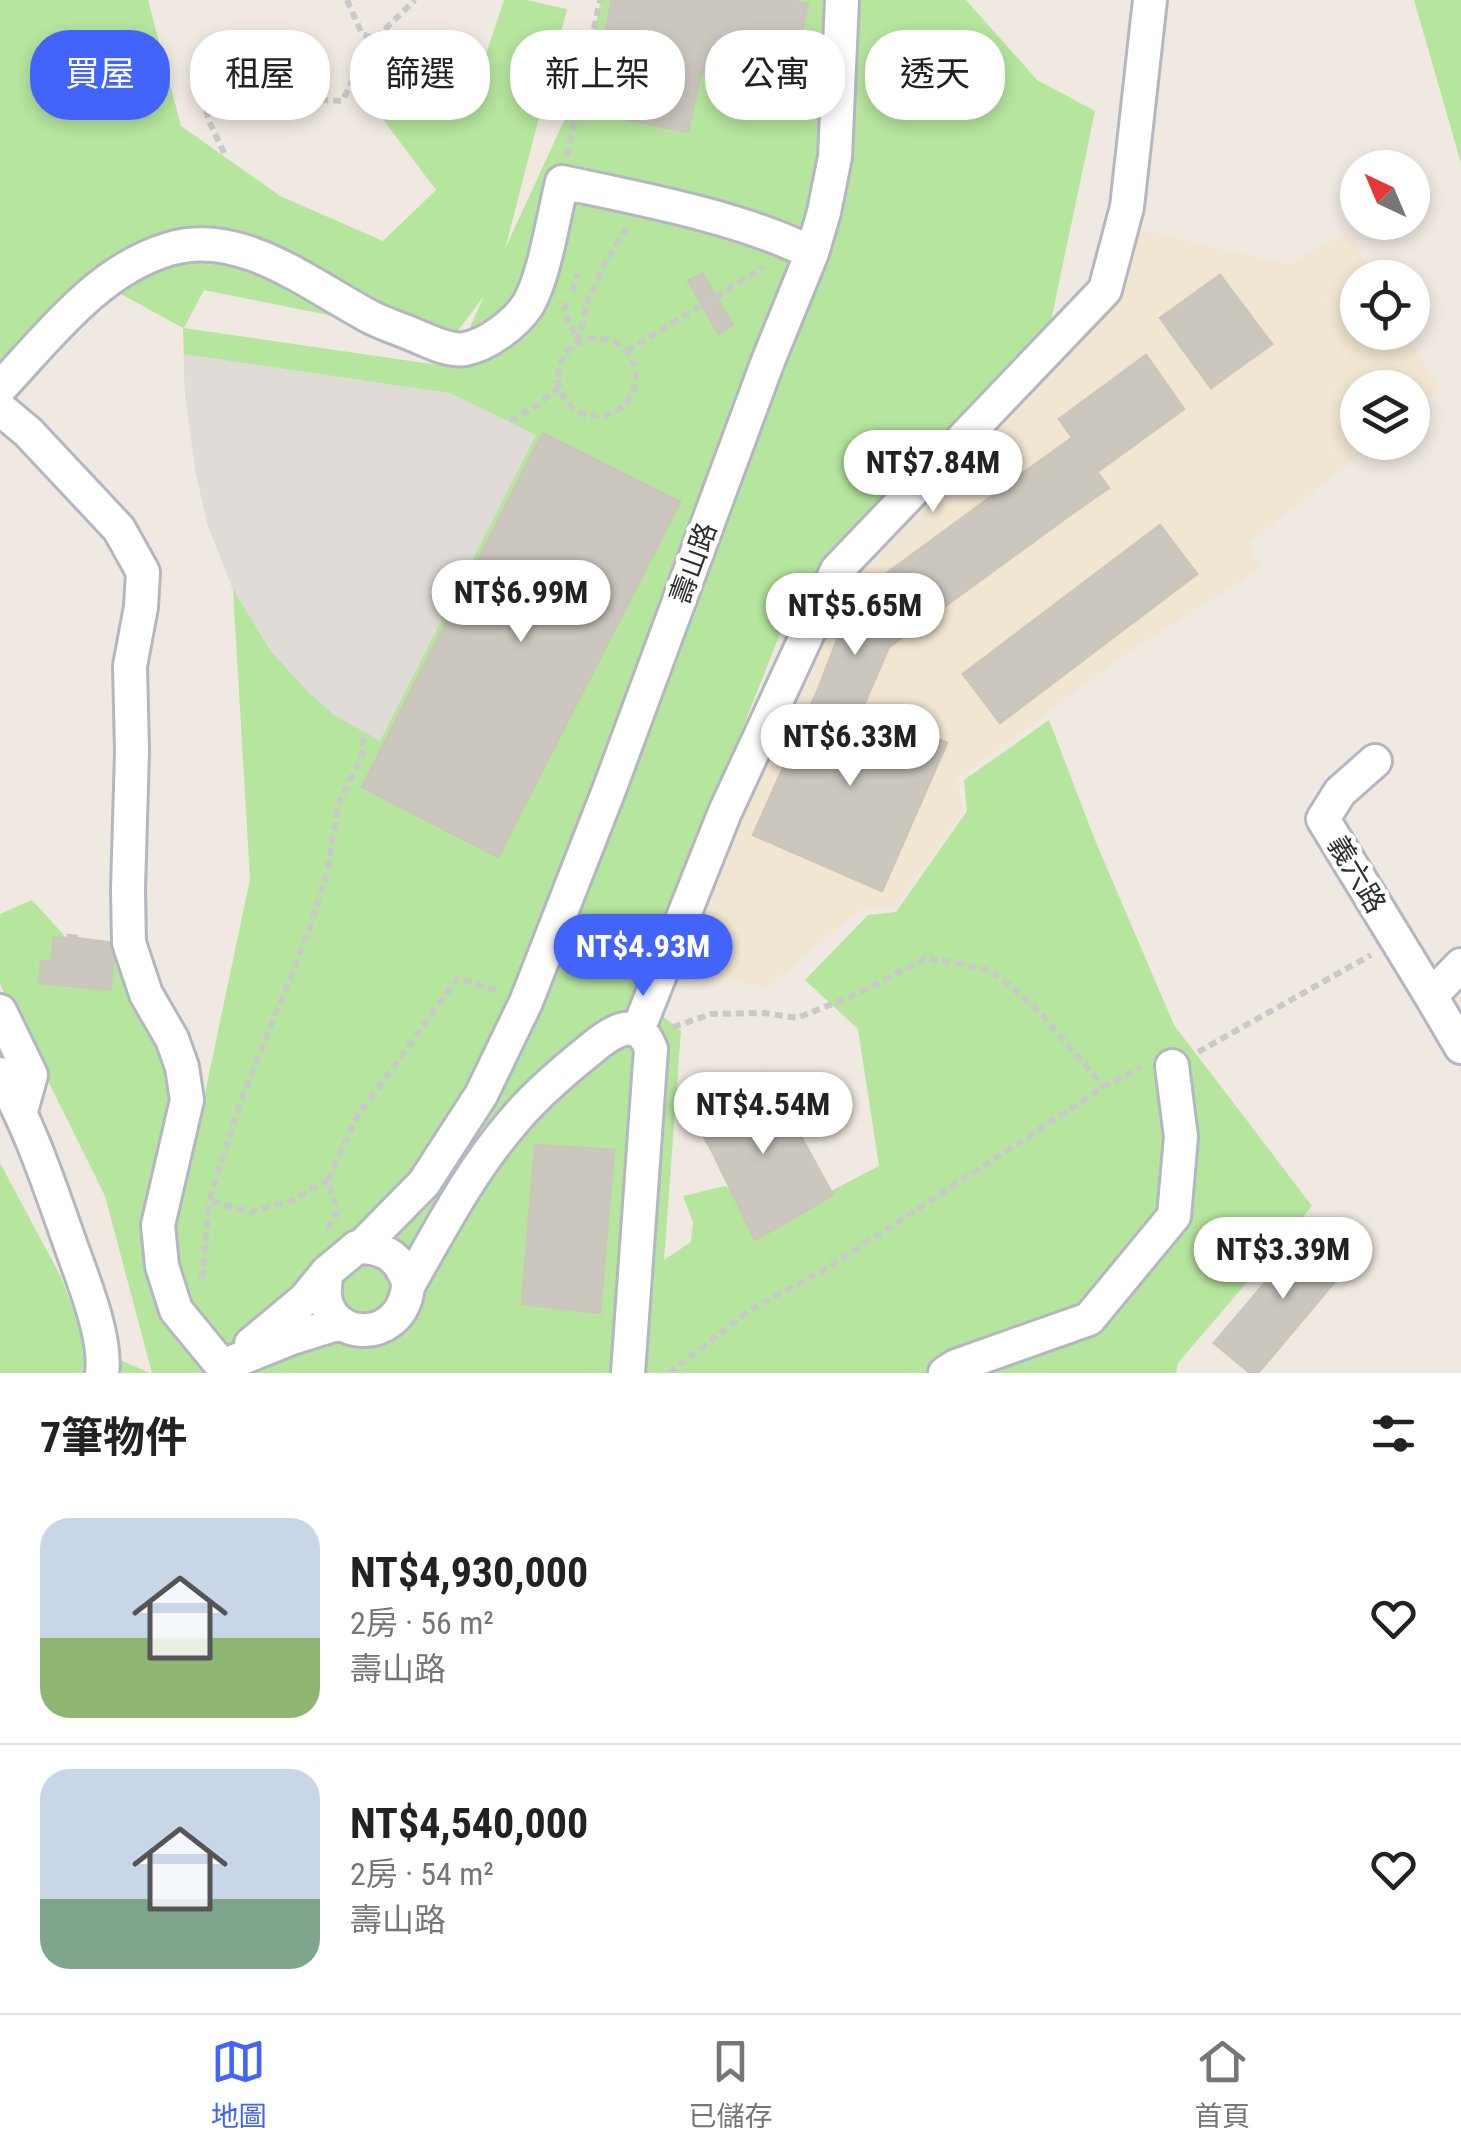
<!DOCTYPE html>
<html lang="zh-TW">
<head>
<meta charset="utf-8">
<style>
  body { margin:0; font-family:"Roboto Condensed","Noto Sans TC",sans-serif; background:#f2f2f2; color:#222; height:100vh; display:flex; flex-direction:column; font-size:38px; white-space:nowrap }
  * { box-sizing:border-box; margin:0 }
  p { font-size:32px; color:#767676 }
  .icon { flex:none; width:55px; height:55px; fill:none; stroke:currentColor; stroke-width:2; stroke-linecap:round; stroke-linejoin:round }
  .map { position:relative; height:1373px; overflow:hidden }
  .drawer { display:flex; flex-direction:column; background:#fff; flex:1 }
  .drawer>* { flex:none }
  .banner { position:absolute; left:30px; top:30px; width:1402px; height:90px; display:flex; gap:20px }
  .needle { width:65px; rotate:316deg }
  .fabs { position:absolute; left:1340px; top:150px; display:grid; gap:20px }
  .fabs a { display:grid; place-items:center; width:90px; height:90px; border-radius:50%; background:#fff; box-shadow:0 5px 15px #0003; font-size:50px }
  .price { position:absolute; translate:-50% -85px; padding:0 22px; border-radius:35px; background:#fff; color:#222; font-size:32px; line-height:65px; filter:drop-shadow(0 2px 5px #0008) }
  .price::after { content:''; position:absolute; left:50%; top:60px; width:30px; height:22px; margin-left:-15px; background:inherit; clip-path:polygon(0 0,100% 0,50% 100%) }
  .price.active { background:#4264fb; color:#fff }
  ul { padding:0; list-style:none }
  li { display:flex; align-items:center; gap:30px; height:250px; padding:0 40px }
  li+li { border-top:2px solid #e0e0e0 }
  li span { display:grid; place-items:center; flex:none; width:280px; height:200px; border-radius:30px; color:#555 }
  li>.icon { margin-inline-start:auto }
  span .icon { width:120px; height:120px; fill:#fffc; stroke-width:1 }
  li b { font-size:42px }
  h2 { display:flex; justify-content:space-between; align-items:center; height:120px; padding:0 40px; font-size:42px }
  .pill { padding:0 35px; border-radius:40px; background:#fff; box-shadow:0 5px 15px #0003; font-size:35px; line-height:90px }
  .pill.active { background:#4264fb; color:#fff }
  .menu { display:flex; justify-content:space-around; align-items:center; height:140px; border-top:2px solid #e0e0e0; background:#fff; font-size:28px; color:#767676 }
  .menu a { display:grid; justify-items:center; gap:5px }
  .menu .active { color:#4264fb }
  .map>svg:first-child { display:block }
  .education { fill:#f0e6d1 }
  .green { fill:#b6e59e; fill-rule:evenodd }
  .plaza { fill:#dfdcd8 }
  .building { fill:#cbc7bf; stroke:#cbc5ba; stroke-width:2.5 }
  .lines { fill:none; stroke-linecap:round; stroke-linejoin:round }
  .minor-casing { stroke:#b4b7c1; stroke-width:38 }
  .path { stroke:#c9c9c9; stroke-width:6; stroke-dasharray:8 5; stroke-linecap:butt }
  .minor { stroke:#fff; stroke-width:32 }
  .labels { text-anchor:middle; stroke-width:9; stroke-linejoin:round; paint-order:stroke }
  .street-label { font-size:28px; fill:#2e2e2e; stroke:#fff }
</style>
</head>
<body>
<div class="map">
<svg width="1461" height="1373" viewBox="0 0 1461 1373">
  <rect width="100%" height="100%" fill="#efe9e1"/>
  <path class="education" d="M 1142,230 L 1288,265 L 1348,232 L 1375,277 L 1358,278 L 1358,332 L 1406,333 L 1440,390 L 1413,411 L 1412,388 L 1358,388 L 1358,442 L 1374,443 L 1249,543 L 1260,569 L 1125,654 L 957,780 L 964,811 L 897,905 L 856,912 L 767,988 L 673,966 L 836,601 L 1109,311 L 1123,256 Z"/>
  <path class="green" d="M 0,0 L 148,0 L 181,126 L 280,196 L 383,241 L 436,190 L 373,106 L 429,84 L 472,96 L 504,0 L 527,0 L 567,9 L 505,249 L 585,75 L 601,0 L 966,0 L 1037,80 L 1095,111 L 1051,321 L 795,596 L 637,995 L 681,1031 L 664,1260 L 691,1242 L 693,1222 L 683,1196 L 725,1186 L 777,1219 L 879,1166 L 858,1029 L 805,980 L 868,915 L 896,912 L 967,811 L 964,780 L 1049,720 L 1095,840 L 1174,1025 L 1312,1206 L 1178,1363 L 1176,1373 L 152,1373 L 105,1196 L 0,984 L 0,914 L 32,900 L 81,954 L 122,958 L 200,1117 L 250,879 L 233,589 L 208,525 L 185,394 L 183,328 L 106,286 L 0,396 ZM 204,290 L 451,340 L 484,296 L 452,367 L 184,328 Z
    M 1414,0 L 1461,0 L 1461,163 Z
    M 0,1163 L 61,1277 L 86,1345 L 150,1373 L 0,1373 Z"/>
  <path class="plaza" d="M 184,354 L 450,393 L 536,435 L 380,741 L 334,715 L 308,692 L 270,650 L 233,589 L 207,523 L 195,470 L 185,394 Z"/>
  <path class="building" d="M 612,0 L 788,0 L 808,4 L 789,91 L 701,72 L 688,132 L 588,111 Z
    M 702,273 L 733,325 L 719,334 L 688,281 Z
    M 1220,275 L 1272,344 L 1211,388 L 1160,318 Z
    M 1146,355 L 1184,409 L 1097,472 L 1059,419 Z
    M 543,433 L 680,502 L 498,857 L 362,787 Z
    M 1072,438 L 1109,488 L 1077,510 L 1041,460 Z
    M 1041,460 L 1077,510 L 889,647 L 853,598 Z
    M 1160,525 L 1197,574 L 1000,723 L 963,674 Z
    M 853,598 L 889,647 L 863,707 L 819,687 Z
    M 819,687 L 947,743 L 882,891 L 753,835 Z
    M 68,935 L 76,936 L 75,938 L 116,943 L 110,990 L 39,983 L 41,961 L 51,962 L 54,937 L 68,939 Z
    M 766,1073 L 833,1195 L 755,1240 L 712,1151 L 693,1118 Z
    M 535,1145 L 614,1150 L 600,1313 L 522,1304 Z
    M 1312,1227 L 1352,1261 L 1258,1373 L 1250,1373 L 1214,1343 Z"/>
  <g class="lines">
    <g class="minor-casing">
      <path id="minor" d="M 0,388 C 49,336 98,270 169,249 C 239,228 306,282 365,314 C 380,323 398,328 414,335 C 429,341 449,352 465,349 C 487,345 515,324 527,306 C 544,280 554,214 562,182 C 641,199 740,217 812,253
        M 3,411 L 28,432 L 119,529 L 143,572 L 141,607 L 130,666 L 132,752 L 128,890 L 129,943 L 146,994 L 172,1039 L 182,1067 L 187,1100 L 158,1225 L 162,1266 L 176,1310 L 222,1366 L 292,1338 L 340,1323
        M 1375,761 L 1340,792 L 1323,819 L 1431,996
        M 1461,965 L 1431,996 L 1461,1047
        M 0,1011 L 31,1075 L 21,1111
        M 638,1030 L 725,812 L 837,570 L 1105,290 L 1127,207 L 1150,0
        M 0,1074 C 31,1128 50,1187 71,1246 C 83,1280 107,1338 102,1373
        M 357,1247 C 377,1247 394,1252 403,1271 C 408,1279 409,1284 407,1293 C 397,1342 331,1342 325,1296 C 324,1288 326,1279 327,1272 Z
        M 361,1247 L 424,1183 L 481,1095 L 526,1002 L 609,790 L 768,361 L 812,253 L 824,212 L 835,157 L 842,0
        M 408,1286 C 440,1230 470,1172 512,1123 C 535,1095 562,1072 591,1049 C 611,1032 638,1013 651,1049 L 628,1373
        M 251,1344 L 305,1299 L 327,1272
        M 945,1373 L 956,1366 L 1089,1319 L 1174,1216 L 1181,1137 L 1172,1066"/>
    </g>
    <path class="path" d="M 347,0 L 362,34 L 375,39 L 415,0
      M 224,153 L 209,121 L 200,87 L 243,62 L 303,99 L 342,101 L 375,39
      M 567,156 L 600,0
      M 572,291 L 578,274
      M 567,303 L 564,310 L 578,342
      M558 377a39 39 0 1 1 78 0a39 39 0 1 1-78 0Z
      M 578,342 L 588,300 L 606,261 L 628,226
      M 627,351 L 764,267
      M 510,421 L 536,406 L 559,387
      M 673,1027 L 711,1014 L 764,1013 L 797,1018 L 857,994 L 926,958 L 991,970 L 1038,1010 L 1104,1087
      M 1198,1052 L 1371,955
      M 328,1180 L 357,1117 L 458,978 L 497,991
      M 328,1229 L 337,1212 L 328,1180 L 293,1200 L 251,1212 L 209,1201 L 240,1103 L 311,925 L 328,868 L 338,805 L 362,757 L 363,732
      M 202,1279 L 209,1201
      M 669,1373 L 750,1310 L 824,1270 L 1104,1087 L 1141,1067"/>
    <use href="#minor" class="minor"/>
  </g>
  <g class="labels">
    <g class="street-label">
      <text transform="translate(693 563) rotate(-70)" y="10">壽山路</text>
      <text transform="translate(1357 874) rotate(59)" y="10">義六路</text>
    </g>
  </g>
</svg>
<div class="fabs">
<a><svg class="needle" viewBox="-14 -14 28 28"><path d="M0-13l5 13h-10z" fill="#e53935"/><path d="M0 13l5-13h-10z" fill="#767676"/></svg></a>
<a><svg class="icon" aria-label="locate" viewBox="0 0 24 24"><circle cx="12" cy="12" r="6"/><path d="M12 2v4M12 18v4M2 12h4M18 12h4"/></svg></a>
<a><svg class="icon" aria-label="layers" viewBox="0 0 24 24"><path d="M12 4l9 5-9 5-9-5zM3 14l9 5 9-5"/></svg></a>
</div>
<b class="price" style="left:933px;top:515px">NT$7.84M</b>
<b class="price" style="left:521px;top:645px">NT$6.99M</b>
<b class="price" style="left:855px;top:658px">NT$5.65M</b>
<b class="price" style="left:850px;top:789px">NT$6.33M</b>
<b class="price active" style="left:643px;top:999px">NT$4.93M</b>
<b class="price" style="left:763px;top:1157px">NT$4.54M</b>
<b class="price" style="left:1283px;top:1302px">NT$3.39M</b>
<div class="banner">
<a class="pill active">買屋</a>
<a class="pill">租屋</a>
<a class="pill">篩選</a>
<a class="pill">新上架</a>
<a class="pill">公寓</a>
<a class="pill">透天</a>
</div>
</div>
<section class="drawer">
<h2>7筆物件<svg class="icon" aria-label="filters" viewBox="0 0 24 24"><path d="M4 7h16M4 17h16"/><circle cx="9" cy="7" r="2"/><circle cx="15" cy="17" r="2"/></svg></h2>
<ul>
<li><span style="background:linear-gradient(#c9d6e8 60%,#8fb573 0)"><svg class="icon" aria-label="home" viewBox="0 0 24 24"><path d="M3 11l9-7 9 7M6 9v11h12V9"/></svg></span><div><b>NT$4,930,000</b><p>2房 · 56 m²</p><p>壽山路</p></div><svg class="icon" aria-label="heart" viewBox="0 0 24 24"><path d="M12 20l-8-8c-3-5 5-10 8-4 3-6 11-1 8 4z"/></svg></li>
<li><span style="background:linear-gradient(#c9d6e8 65%,#7fa58c 0)"><svg class="icon" aria-label="home" viewBox="0 0 24 24"><path d="M3 11l9-7 9 7M6 9v11h12V9"/></svg></span><div><b>NT$4,540,000</b><p>2房 · 54 m²</p><p>壽山路</p></div><svg class="icon" aria-label="heart" viewBox="0 0 24 24"><path d="M12 20l-8-8c-3-5 5-10 8-4 3-6 11-1 8 4z"/></svg></li>
</ul>
</section>
<nav class="menu">
<a class="active"><svg class="icon" aria-label="map" viewBox="0 0 24 24"><path d="M3 6l6-2 6 2 6-2v14l-6 2-6-2-6 2zM9 4v14M15 6v14"/></svg>地圖</a>
<a><svg class="icon" aria-label="saved" viewBox="0 0 24 24"><path d="M7 4h10v16l-5-4-5 4z"/></svg>已儲存</a>
<a><svg class="icon" aria-label="home" viewBox="0 0 24 24"><path d="M3 11l9-7 9 7M6 9v11h12V9"/></svg>首頁</a>
</nav>
</body>
</html>
